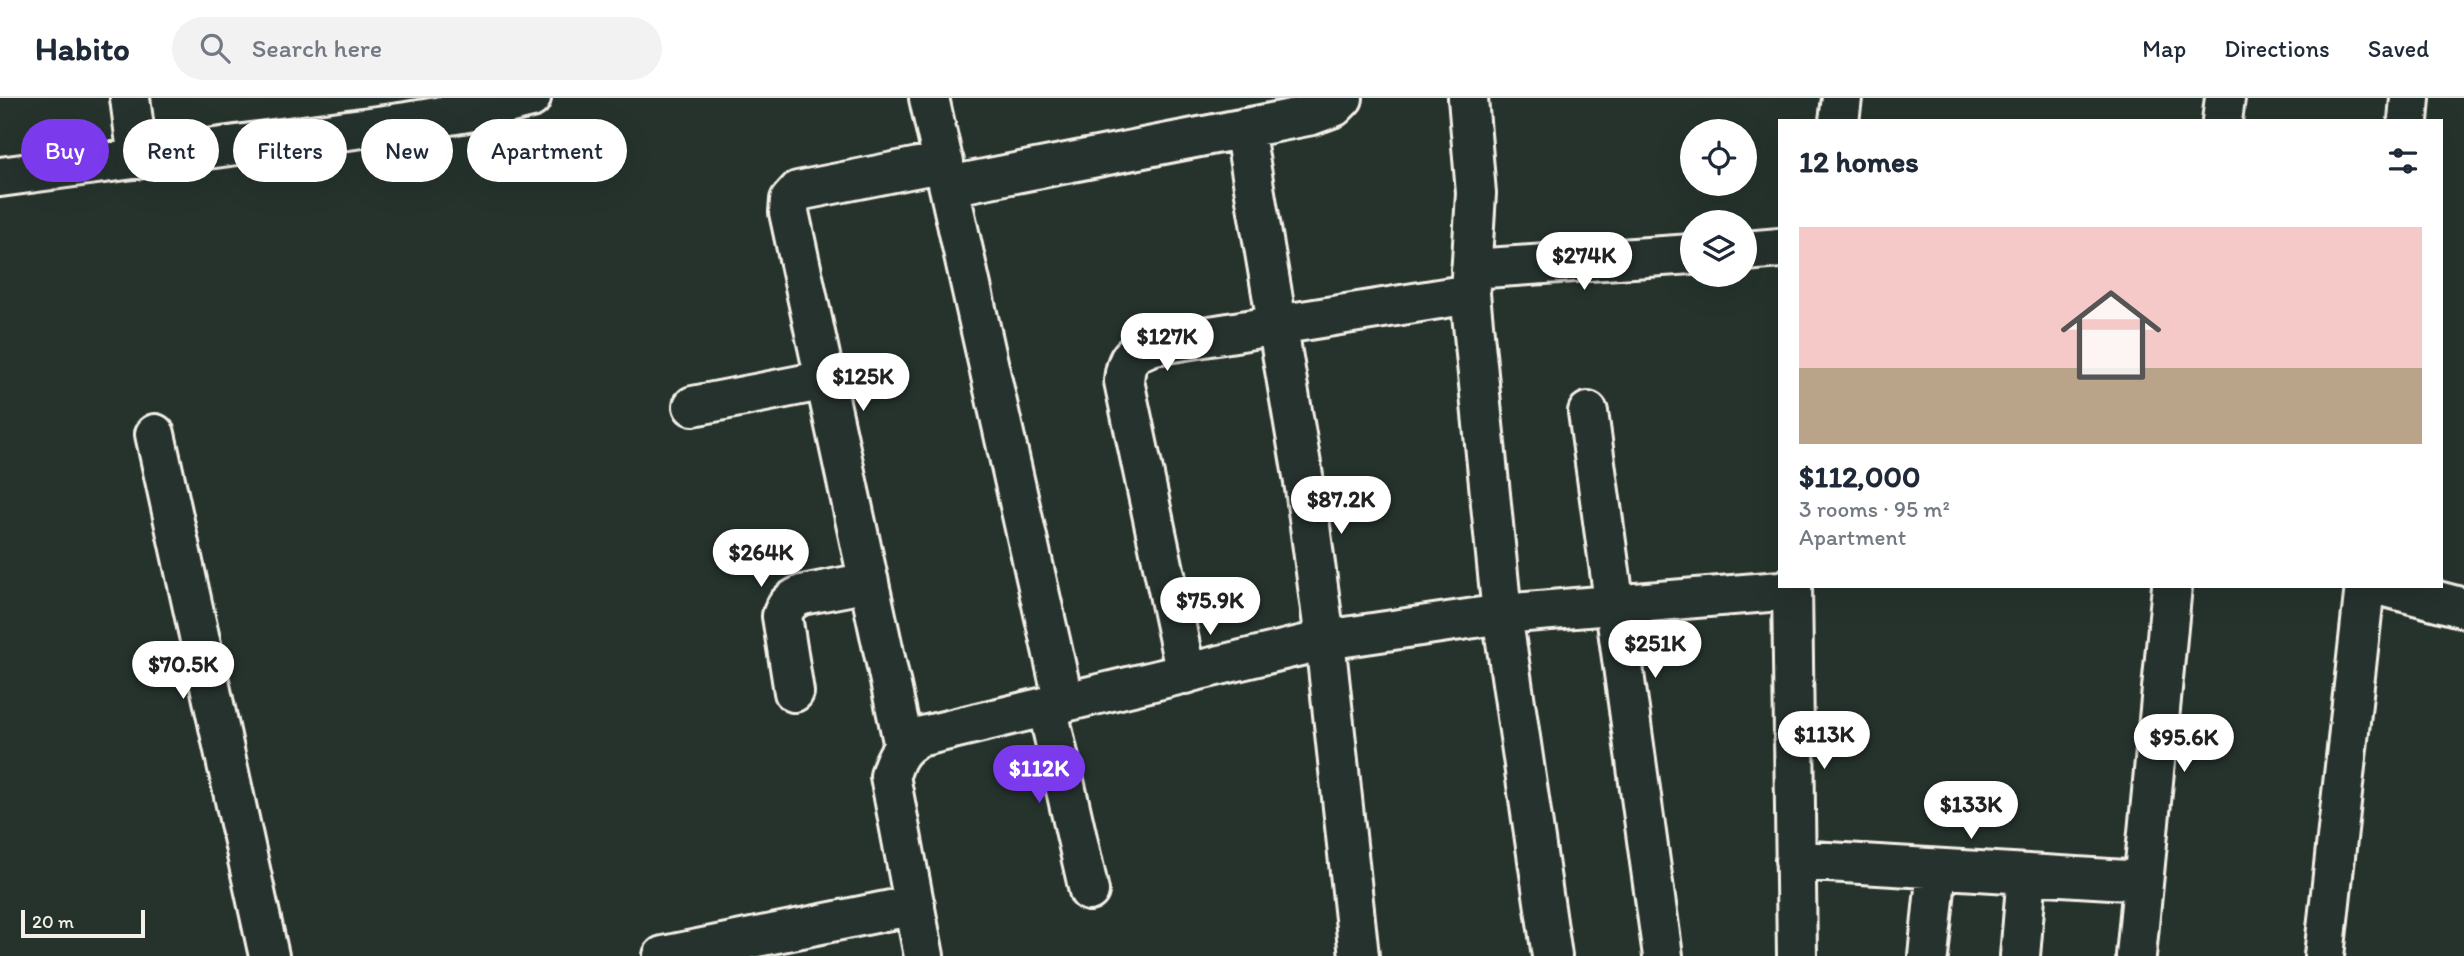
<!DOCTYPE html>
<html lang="en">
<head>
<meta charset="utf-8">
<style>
  body { margin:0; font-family:Itim,sans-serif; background:#f2f2f3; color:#1f2937; height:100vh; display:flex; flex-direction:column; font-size:26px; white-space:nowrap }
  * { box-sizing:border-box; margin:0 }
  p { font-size:23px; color:#747a83 }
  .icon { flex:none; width:38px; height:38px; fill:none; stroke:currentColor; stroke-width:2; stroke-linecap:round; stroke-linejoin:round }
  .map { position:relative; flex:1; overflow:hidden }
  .sheet { position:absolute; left:1778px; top:21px; width:665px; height:469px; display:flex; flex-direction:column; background:#fff; border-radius:0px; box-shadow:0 7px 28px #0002 }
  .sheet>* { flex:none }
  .top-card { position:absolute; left:21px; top:21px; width:665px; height:63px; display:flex; gap:14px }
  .buttons { position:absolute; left:1680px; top:21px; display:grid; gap:14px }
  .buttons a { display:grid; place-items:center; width:77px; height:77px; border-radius:50%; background:#fff; box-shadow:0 7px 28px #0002; font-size:35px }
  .scale { position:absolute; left:21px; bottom:18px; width:124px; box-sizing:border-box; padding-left:7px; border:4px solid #f4f1e8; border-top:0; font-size:19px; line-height:24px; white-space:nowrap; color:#f4f1e8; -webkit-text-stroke:5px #26332d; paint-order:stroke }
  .price { position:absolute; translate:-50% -60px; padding:0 16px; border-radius:24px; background:#fff; color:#222; font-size:23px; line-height:46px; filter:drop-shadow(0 2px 4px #0008) }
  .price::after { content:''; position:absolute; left:50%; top:42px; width:21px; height:16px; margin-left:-10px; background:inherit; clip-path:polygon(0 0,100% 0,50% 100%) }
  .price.current { background:#7c3aed; color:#fff }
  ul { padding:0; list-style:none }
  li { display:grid; align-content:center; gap:14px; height:371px; padding:0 21px }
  li span { display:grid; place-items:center; height:217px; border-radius:0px; color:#555 }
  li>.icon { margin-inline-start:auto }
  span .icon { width:126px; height:126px; fill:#fffc; stroke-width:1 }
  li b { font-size:30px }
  h2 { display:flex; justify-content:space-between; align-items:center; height:84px; padding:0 21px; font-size:30px }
  .chip { padding:0 24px; border-radius:32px; background:#fff; box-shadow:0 7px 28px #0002; font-size:24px; line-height:63px }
  .chip.current { background:#7c3aed; color:#fff }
  header { display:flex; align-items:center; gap:42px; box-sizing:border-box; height:98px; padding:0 35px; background:#fff; border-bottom:2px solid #e0e1e3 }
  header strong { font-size:33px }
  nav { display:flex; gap:38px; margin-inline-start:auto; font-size:24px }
  .search { width:490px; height:63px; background:#f2f2f3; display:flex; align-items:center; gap:18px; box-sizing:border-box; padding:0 24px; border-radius:38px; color:#747a83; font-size:26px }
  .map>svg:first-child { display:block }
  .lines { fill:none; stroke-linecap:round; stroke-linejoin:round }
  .minor-casing { stroke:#f4f1e8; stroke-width:44 }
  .minor { stroke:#26332d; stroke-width:38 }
</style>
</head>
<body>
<header>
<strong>Habito</strong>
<div class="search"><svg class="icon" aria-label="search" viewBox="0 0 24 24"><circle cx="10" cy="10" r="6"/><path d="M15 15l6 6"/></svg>Search here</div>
<nav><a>Map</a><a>Directions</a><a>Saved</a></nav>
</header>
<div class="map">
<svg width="2464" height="858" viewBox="0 0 2464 858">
  <rect width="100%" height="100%" fill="#26332d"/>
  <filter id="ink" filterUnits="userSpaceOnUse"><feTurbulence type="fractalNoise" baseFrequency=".0143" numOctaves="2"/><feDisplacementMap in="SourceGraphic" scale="14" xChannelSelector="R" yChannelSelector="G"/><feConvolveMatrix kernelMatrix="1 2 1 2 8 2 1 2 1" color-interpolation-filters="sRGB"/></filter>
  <g filter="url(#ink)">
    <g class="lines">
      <g class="minor-casing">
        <path id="minor" d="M 130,0 L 138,61
          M 929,0 L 1064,605
          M 1468,0 L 1476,95 L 1470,196 L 1502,516 L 1552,858
          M 1839,23 L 1842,0
          M 2222,23 L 2225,0
          M 2408,23 L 2410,0
          M 1244,30 L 1305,390 L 1325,542 L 1359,858
          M 0,79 L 407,24 L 486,11 L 531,0
          M 949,88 L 1312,17 L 1334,9 L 1343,0
          M 1745,153 L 1780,150
          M 1471,171 L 1692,156
          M 693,308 L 826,282
          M 1588,314 L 1663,858
          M 155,336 L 269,858
          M 1792,488 L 1797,858
          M 2381,488 L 2464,510
          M 1186,576 L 1124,283 C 1126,260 1131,255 1154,247 L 1470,196
          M 794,594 L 782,518 C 786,506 791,502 802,497 L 869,484
          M 1047,608 L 1089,793
          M 904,648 L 789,114 L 790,102 L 798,93 L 944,64
          M 1795,762 L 2143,783
          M 663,858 L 915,807
          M 924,858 L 890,678 C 895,659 901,649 919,639 L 1325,542 L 1502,516 L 1792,492
          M 1928,858 L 1937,771
          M 2020,858 L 2027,776
          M 2136,858 L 2172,488
          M 2324,858 L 2365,488"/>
      </g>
      <use href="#minor" class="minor"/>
    </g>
  </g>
</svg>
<div class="buttons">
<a><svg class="icon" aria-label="locate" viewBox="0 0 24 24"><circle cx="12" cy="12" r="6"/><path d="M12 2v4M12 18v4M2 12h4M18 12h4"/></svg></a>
<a><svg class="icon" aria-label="layers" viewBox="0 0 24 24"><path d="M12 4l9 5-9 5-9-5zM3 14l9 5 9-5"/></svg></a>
</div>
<div class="scale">20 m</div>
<b class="price" style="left:1584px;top:194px">$274K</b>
<b class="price" style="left:1167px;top:275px">$127K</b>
<b class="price" style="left:863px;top:315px">$125K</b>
<b class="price" style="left:1341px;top:438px">$87.2K</b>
<b class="price" style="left:761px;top:491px">$264K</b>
<b class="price" style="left:1210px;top:539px">$75.9K</b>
<b class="price" style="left:1655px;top:582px">$251K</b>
<b class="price" style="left:183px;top:603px">$70.5K</b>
<b class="price" style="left:1824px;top:673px">$113K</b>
<b class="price" style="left:2184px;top:676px">$95.6K</b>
<b class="price current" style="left:1039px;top:707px">$112K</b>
<b class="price" style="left:1971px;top:743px">$133K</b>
<div class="top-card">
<a class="chip current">Buy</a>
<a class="chip">Rent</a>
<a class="chip">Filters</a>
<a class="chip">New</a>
<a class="chip">Apartment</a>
</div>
<section class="sheet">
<h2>12 homes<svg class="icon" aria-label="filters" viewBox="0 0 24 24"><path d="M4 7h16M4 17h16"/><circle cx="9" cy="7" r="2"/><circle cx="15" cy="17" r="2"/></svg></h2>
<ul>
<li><span style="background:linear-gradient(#f6c9c9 65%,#b9a48a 0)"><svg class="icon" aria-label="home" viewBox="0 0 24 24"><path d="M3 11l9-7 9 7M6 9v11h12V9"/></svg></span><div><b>$112,000</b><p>3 rooms · 95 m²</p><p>Apartment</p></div></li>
</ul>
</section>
</div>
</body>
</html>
